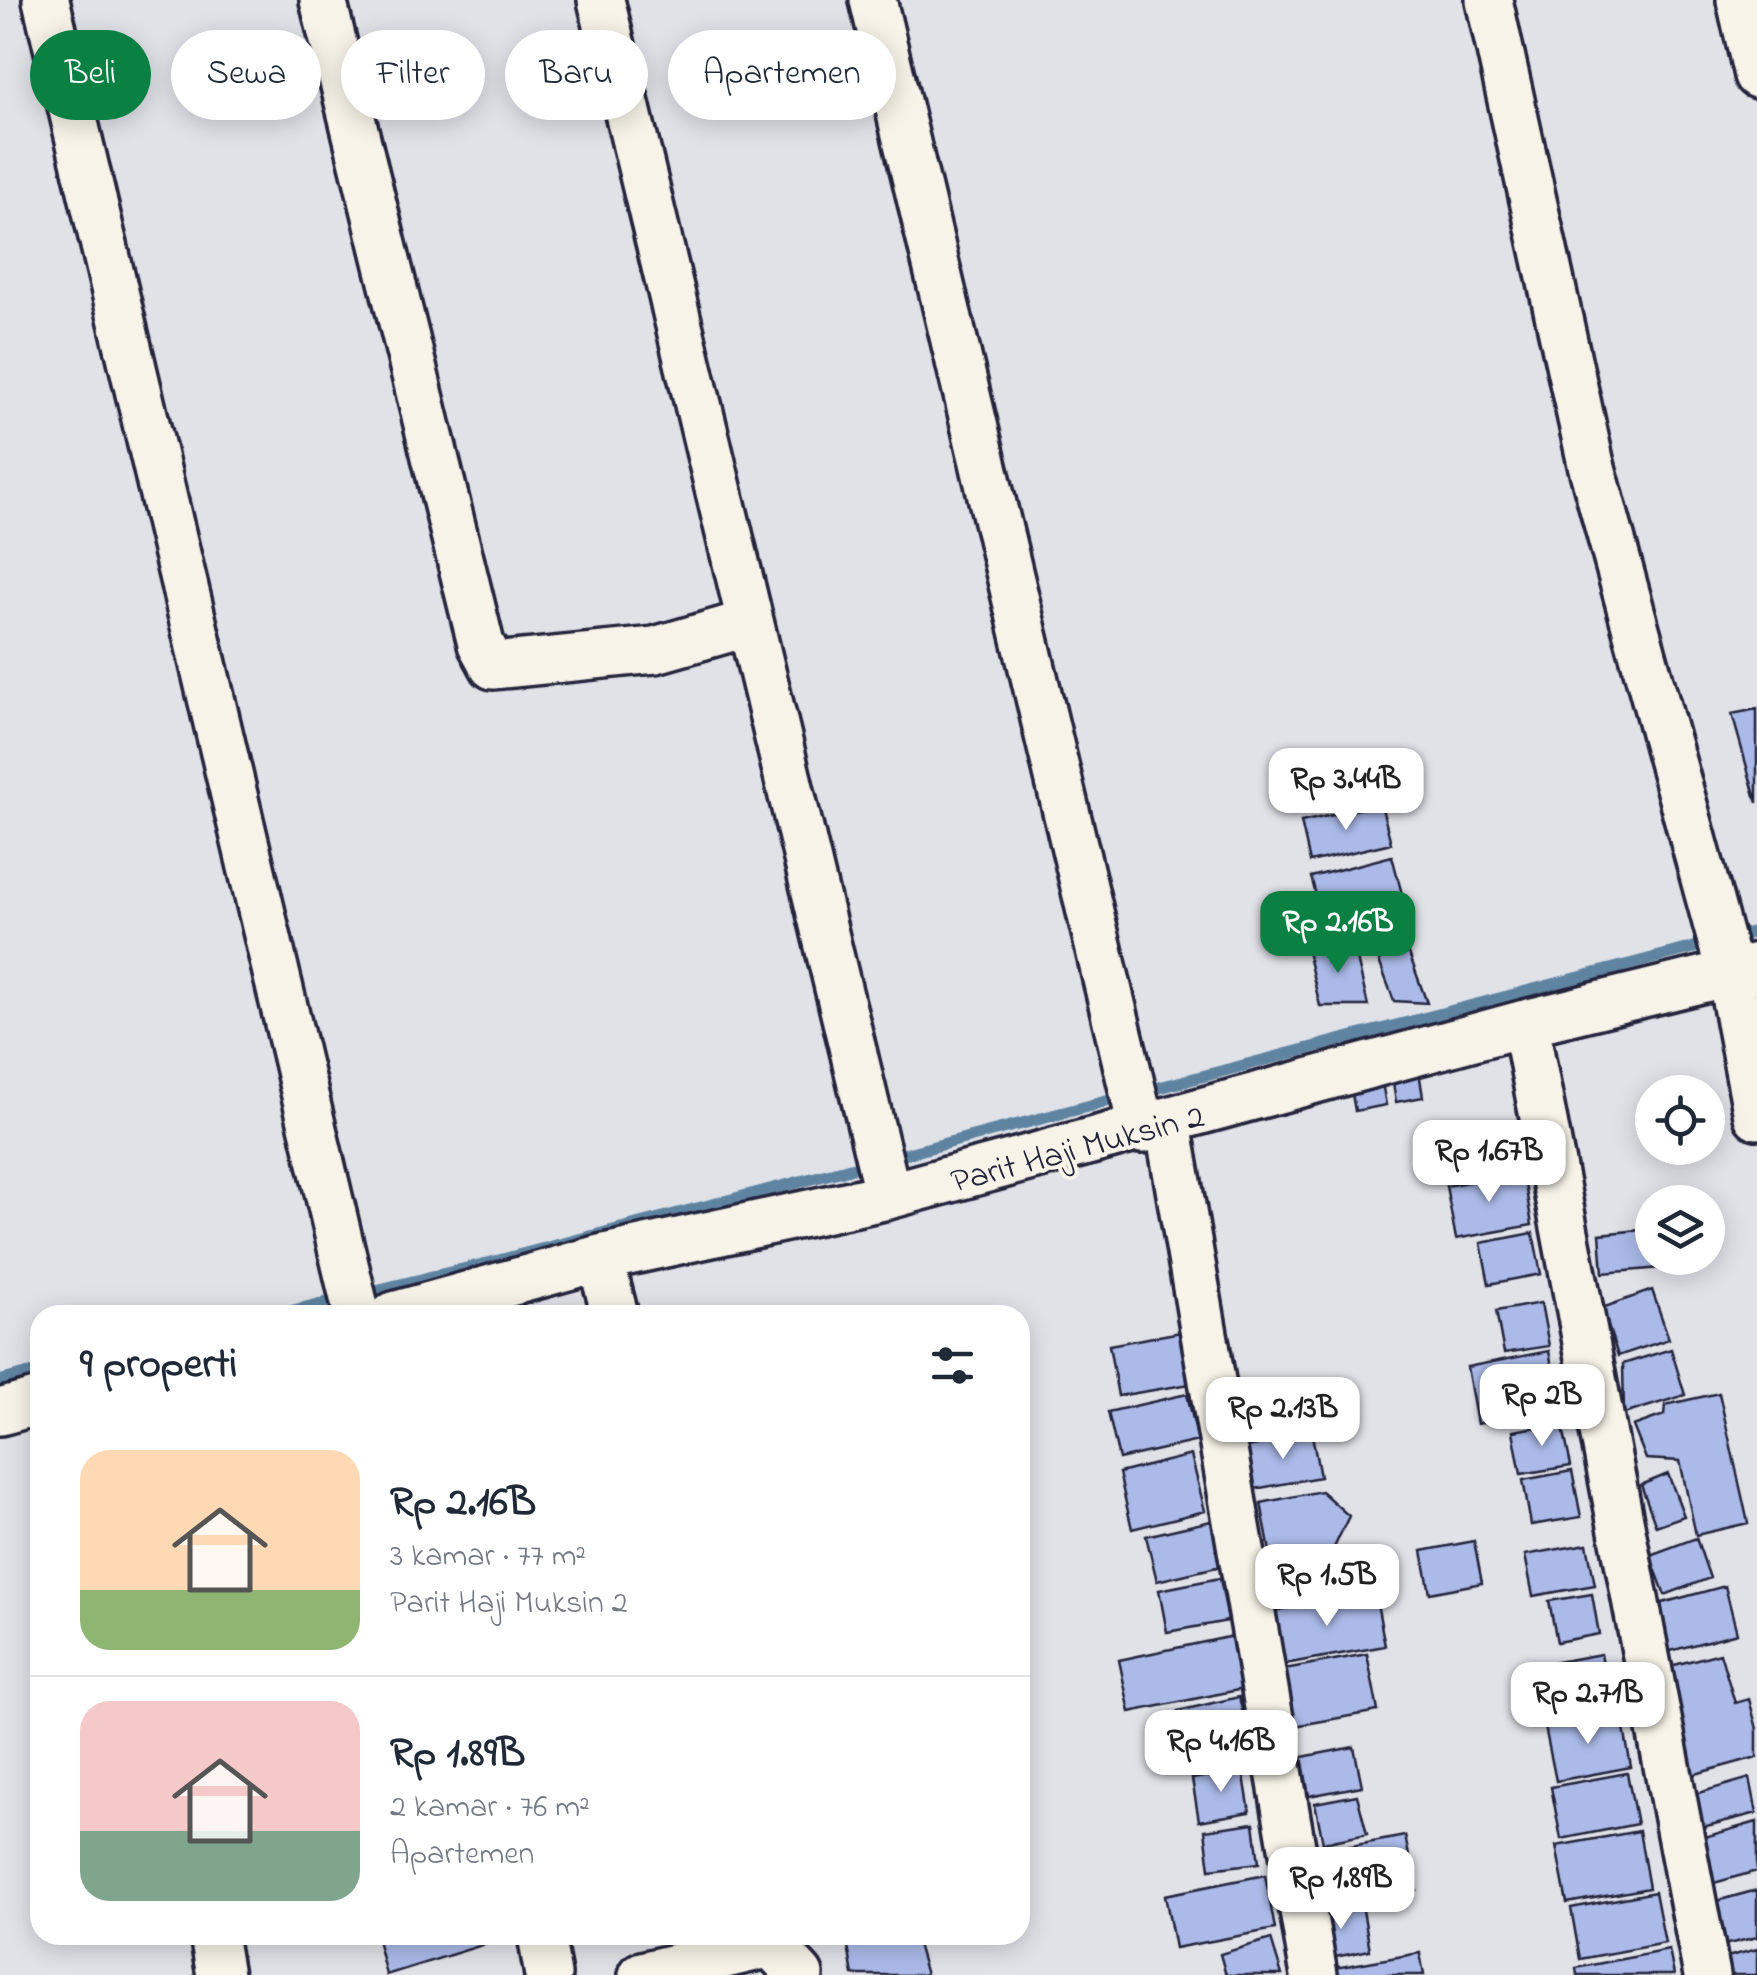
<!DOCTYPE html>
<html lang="id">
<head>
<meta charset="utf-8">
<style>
  body { margin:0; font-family:"Indie Flower",sans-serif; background:#f6f6f7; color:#1f2937; height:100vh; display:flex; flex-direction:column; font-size:38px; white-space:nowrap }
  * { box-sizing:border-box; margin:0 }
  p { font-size:32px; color:#747a83 }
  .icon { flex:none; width:55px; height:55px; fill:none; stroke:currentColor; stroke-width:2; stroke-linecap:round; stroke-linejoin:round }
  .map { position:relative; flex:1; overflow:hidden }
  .sheet { position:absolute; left:30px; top:1305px; width:1000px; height:640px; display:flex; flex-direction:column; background:#fff; border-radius:30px; box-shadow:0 5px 25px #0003 }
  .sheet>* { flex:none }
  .top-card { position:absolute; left:30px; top:30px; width:1000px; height:90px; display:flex; gap:20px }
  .buttons { position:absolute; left:1635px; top:1075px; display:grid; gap:20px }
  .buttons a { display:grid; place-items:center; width:90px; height:90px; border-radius:50%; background:#fff; box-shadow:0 5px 25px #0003; font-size:50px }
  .price { position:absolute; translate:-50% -85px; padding:0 22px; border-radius:20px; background:#fff; color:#222; font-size:32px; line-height:65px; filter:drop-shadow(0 2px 5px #0008) }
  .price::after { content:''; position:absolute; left:50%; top:60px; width:30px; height:22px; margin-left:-15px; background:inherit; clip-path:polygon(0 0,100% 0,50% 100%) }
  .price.current { background:#0b8043; color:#fff }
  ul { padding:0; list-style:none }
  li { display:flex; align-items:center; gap:30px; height:250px; padding:0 50px }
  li+li { border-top:2px solid #e0e1e3 }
  li span { display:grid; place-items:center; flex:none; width:280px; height:200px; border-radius:30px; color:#555 }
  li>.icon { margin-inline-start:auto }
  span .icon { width:120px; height:120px; fill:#fffc; stroke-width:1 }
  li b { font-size:42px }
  h2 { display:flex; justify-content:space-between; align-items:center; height:120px; padding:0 50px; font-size:42px }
  .chip { padding:0 35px; border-radius:45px; background:#fff; box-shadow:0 5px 25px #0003; font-size:35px; line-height:90px }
  .chip.current { background:#0b8043; color:#fff }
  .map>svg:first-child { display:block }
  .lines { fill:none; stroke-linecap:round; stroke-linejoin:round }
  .stream { stroke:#5f84a2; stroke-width:12 }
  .building { fill:#abbae9; stroke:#22223b; stroke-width:2.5 }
  .minor-casing { stroke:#22223b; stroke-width:52 }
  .minor { stroke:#f7f3e8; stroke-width:45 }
  .labels { text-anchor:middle; stroke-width:8; stroke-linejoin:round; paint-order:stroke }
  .street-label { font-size:35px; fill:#22223b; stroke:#f7f3e8 }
</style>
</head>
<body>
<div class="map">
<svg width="1757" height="1975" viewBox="0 0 1757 1975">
  <rect width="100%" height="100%" fill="#e0e2e8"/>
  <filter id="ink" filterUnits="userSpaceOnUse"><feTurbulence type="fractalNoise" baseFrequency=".01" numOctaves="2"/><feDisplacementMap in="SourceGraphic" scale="20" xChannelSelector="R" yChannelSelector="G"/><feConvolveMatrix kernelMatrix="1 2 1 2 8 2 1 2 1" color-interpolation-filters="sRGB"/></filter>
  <g filter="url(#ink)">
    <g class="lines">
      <path class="stream" d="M 275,1315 L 493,1262 L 1757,931
        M 0,1381 L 40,1371"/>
    </g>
    <path class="building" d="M 1757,709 L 1757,803 L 1732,714 Z
      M 1381,804 L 1391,843 L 1310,862 L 1301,822 Z
      M 1392,856 L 1408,917 L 1328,938 L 1311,877 Z
      M 1402,934 L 1427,1003 L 1394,1001 L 1373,945 Z
      M 1353,941 L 1368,1006 L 1320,1006 L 1307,951 Z
      M 1417,1059 L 1423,1097 L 1396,1102 L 1390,1064 Z
      M 1380,1071 L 1386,1105 L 1355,1111 L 1349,1077 Z
      M 1523,1172 L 1532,1225 L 1456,1239 L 1446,1186 Z
      M 1652,1229 L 1652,1258 L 1660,1258 L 1661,1268 L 1603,1273 L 1600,1234 Z
      M 1533,1233 L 1541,1274 L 1489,1284 L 1481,1243 Z
      M 1652,1290 L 1669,1339 L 1618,1356 L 1602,1308 Z
      M 1541,1303 L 1549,1346 L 1504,1353 L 1496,1311 Z
      M 1181,1332 L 1190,1384 L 1118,1396 L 1109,1345 Z
      M 1671,1349 L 1685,1395 L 1624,1414 L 1623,1364 Z
      M 1549,1351 L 1560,1408 L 1477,1424 L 1467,1367 Z
      M 1719,1393 L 1748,1523 L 1696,1535 L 1680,1461 L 1646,1459 L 1633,1426 L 1664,1415 L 1665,1405 Z
      M 1187,1394 L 1198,1441 L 1119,1459 L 1108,1412 Z
      M 1562,1423 L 1571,1466 L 1521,1474 L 1513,1431 Z
      M 1312,1435 L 1320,1477 L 1255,1489 L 1246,1447 Z
      M 1191,1455 L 1205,1511 L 1132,1529 L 1119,1473 Z
      M 1572,1471 L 1581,1517 L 1531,1525 L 1523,1480 Z
      M 1668,1474 L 1684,1516 L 1656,1526 L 1641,1485 Z
      M 1321,1491 L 1349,1516 L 1332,1552 L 1272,1563 L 1261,1503 Z
      M 1211,1521 L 1221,1566 L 1157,1581 L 1146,1536 Z
      M 1696,1538 L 1710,1578 L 1665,1595 L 1650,1555 Z
      M 1474,1541 L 1482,1583 L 1430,1593 L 1422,1551 Z
      M 1587,1544 L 1595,1585 L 1533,1596 L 1525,1555 Z
      M 1220,1578 L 1228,1621 L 1167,1632 L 1159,1590 Z
      M 1725,1586 L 1737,1633 L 1667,1652 L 1655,1605 Z
      M 1375,1592 L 1385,1646 L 1279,1665 L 1268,1612 Z
      M 1592,1594 L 1599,1634 L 1557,1642 L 1549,1601 Z
      M 1233,1636 L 1243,1689 L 1130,1712 L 1119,1660 Z
      M 1720,1653 L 1735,1703 L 1749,1699 L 1757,1729 L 1757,1757 L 1692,1775 L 1663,1668 Z
      M 1367,1654 L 1378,1711 L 1289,1727 L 1279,1670 Z
      M 1601,1654 L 1611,1709 L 1534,1724 L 1524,1668 Z
      M 1239,1697 L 1250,1743 L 1188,1757 L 1178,1711 Z
      M 1621,1712 L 1631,1767 L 1556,1781 L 1545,1727 Z
      M 1354,1747 L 1362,1786 L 1309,1796 L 1302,1757 Z
      M 1243,1770 L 1250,1812 L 1199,1821 L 1192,1779 Z
      M 1627,1773 L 1637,1824 L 1561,1839 L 1551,1787 Z
      M 1750,1778 L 1757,1813 L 1699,1828 L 1691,1795 Z
      M 1357,1795 L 1367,1834 L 1323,1843 L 1315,1803 Z
      M 1757,1822 L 1757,1871 L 1714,1883 L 1701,1838 Z
      M 1254,1823 L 1259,1863 L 1210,1869 L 1205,1830 Z
      M 1639,1831 L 1649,1888 L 1567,1903 L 1556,1846 Z
      M 1405,1836 L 1416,1890 L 1307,1910 L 1298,1856 Z
      M 1265,1875 L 1275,1929 L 1175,1948 L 1165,1895 Z
      M 1757,1890 L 1757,1937 L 1724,1945 L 1713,1902 Z
      M 1655,1892 L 1665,1943 L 1580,1959 L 1571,1908 Z
      M 1362,1904 L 1370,1950 L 1320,1960 L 1311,1913 Z
      M 376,1935 L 486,1935 L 489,1943 L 386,1975 Z
      M 846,1935 L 917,1944 L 926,1975 L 853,1975 Z
      M 1271,1939 L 1282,1975 L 1226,1975 L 1220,1954 Z
      M 1757,1949 L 1757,1975 L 1727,1975 L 1723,1958 Z
      M 1669,1950 L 1674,1975 L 1577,1975 L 1576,1968 Z
      M 1420,1953 L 1424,1975 L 1330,1975 L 1329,1969 Z"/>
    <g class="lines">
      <g class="minor-casing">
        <path id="minor" d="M 46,0 L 357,1315
          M 323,0 L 481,644 L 493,666 L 655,650 L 749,623
          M 601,0 L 888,1196
          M 873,0 L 1142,1130
          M 1489,0 L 1591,464 L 1730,974 L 1757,1116
          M 1740,0 L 1757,75
          M 1525,1023 L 1707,1975
          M 1168,1124 L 1314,1975
          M 600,1258 L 615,1315
          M 394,1315 L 600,1258 L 888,1196 L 1525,1023 L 1757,966
          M 0,1412 L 40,1401
          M 213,1935 L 220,1975
          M 541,1935 L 548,1975
          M 769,1935 L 771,1944 L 800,1975
          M 642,1975 L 771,1944"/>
      </g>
      <use href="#minor" class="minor"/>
    </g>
  </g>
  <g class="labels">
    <g class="street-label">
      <text transform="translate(1077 1147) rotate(-15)" y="12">Parit Haji Muksin 2</text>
    </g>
  </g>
</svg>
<div class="buttons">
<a><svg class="icon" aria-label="locate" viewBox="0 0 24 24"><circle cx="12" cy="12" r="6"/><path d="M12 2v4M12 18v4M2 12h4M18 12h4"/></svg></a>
<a><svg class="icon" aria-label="layers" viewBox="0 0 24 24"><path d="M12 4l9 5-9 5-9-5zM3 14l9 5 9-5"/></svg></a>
</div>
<b class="price" style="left:1346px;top:833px">Rp 3.44B</b>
<b class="price current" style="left:1338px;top:976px">Rp 2.16B</b>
<b class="price" style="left:1489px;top:1205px">Rp 1.67B</b>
<b class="price" style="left:1542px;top:1449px">Rp 2B</b>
<b class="price" style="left:1283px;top:1462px">Rp 2.13B</b>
<b class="price" style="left:1327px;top:1629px">Rp 1.5B</b>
<b class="price" style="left:1588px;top:1747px">Rp 2.71B</b>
<b class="price" style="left:1221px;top:1795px">Rp 4.16B</b>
<b class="price" style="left:1341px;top:1932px">Rp 1.89B</b>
<div class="top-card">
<a class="chip current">Beli</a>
<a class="chip">Sewa</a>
<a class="chip">Filter</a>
<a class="chip">Baru</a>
<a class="chip">Apartemen</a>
</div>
<section class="sheet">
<h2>9 properti<svg class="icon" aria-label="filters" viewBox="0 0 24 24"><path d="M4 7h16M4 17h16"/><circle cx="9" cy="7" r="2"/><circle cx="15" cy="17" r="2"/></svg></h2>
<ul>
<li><span style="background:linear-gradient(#ffd9b3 70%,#8fb573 0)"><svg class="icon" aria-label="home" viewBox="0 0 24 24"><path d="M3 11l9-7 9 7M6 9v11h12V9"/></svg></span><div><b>Rp 2.16B</b><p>3 kamar · 77 m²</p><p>Parit Haji Muksin 2</p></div></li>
<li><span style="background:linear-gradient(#f6c9c9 65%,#7fa58c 0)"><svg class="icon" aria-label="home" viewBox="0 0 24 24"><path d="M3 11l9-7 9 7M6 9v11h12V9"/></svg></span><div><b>Rp 1.89B</b><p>2 kamar · 76 m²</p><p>Apartemen</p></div></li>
</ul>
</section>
</div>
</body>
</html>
